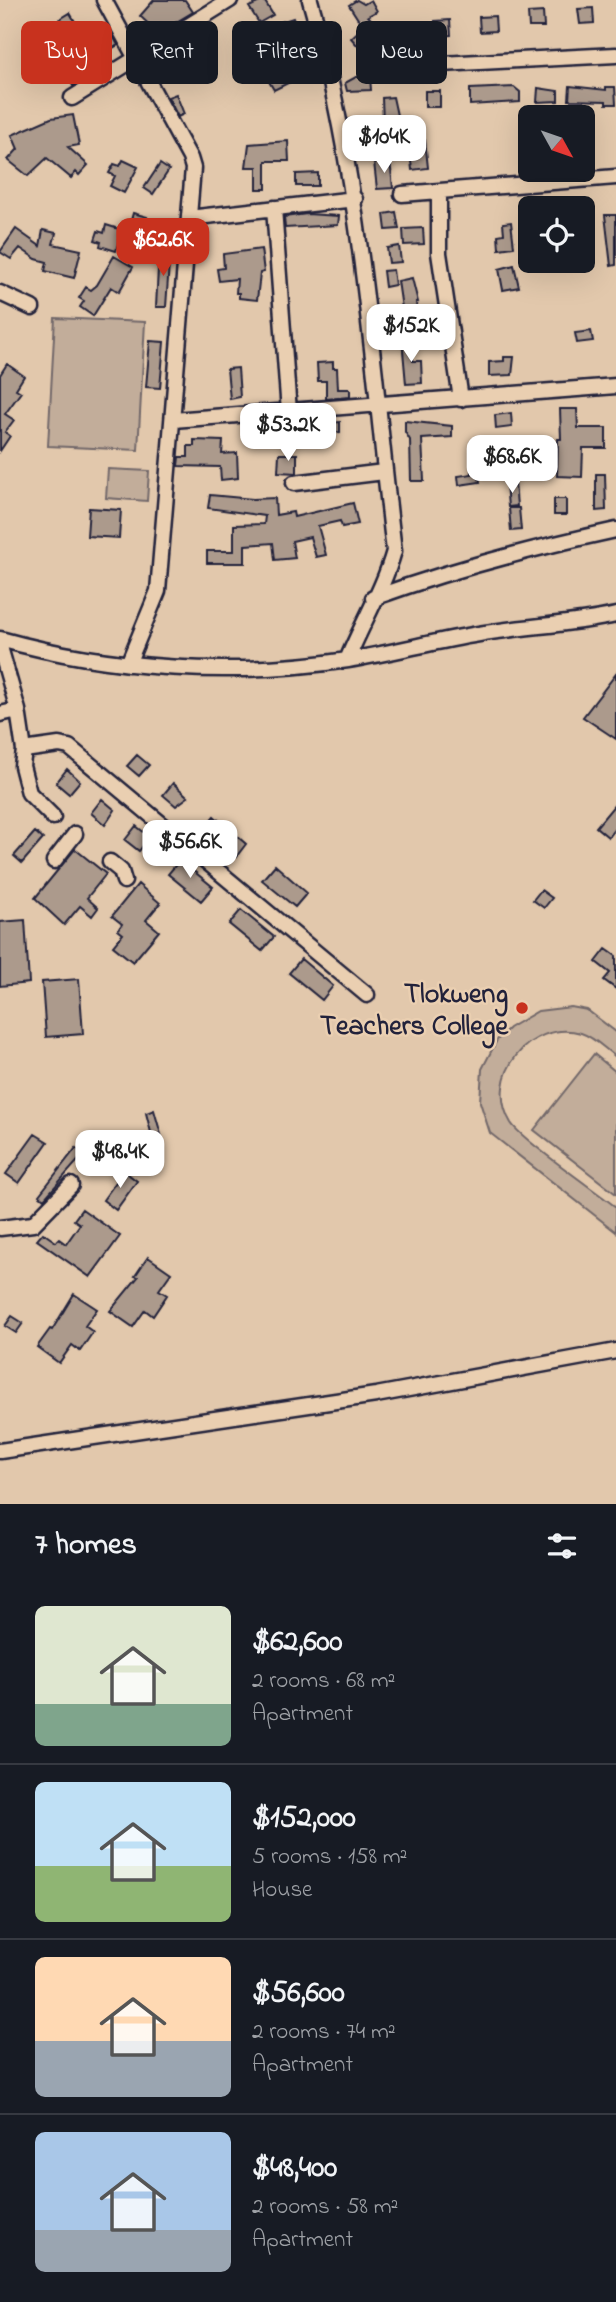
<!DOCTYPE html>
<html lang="en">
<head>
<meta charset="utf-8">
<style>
  body { margin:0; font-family:"Indie Flower",sans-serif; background:#20242c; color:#f1f3f6; height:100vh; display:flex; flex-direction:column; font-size:26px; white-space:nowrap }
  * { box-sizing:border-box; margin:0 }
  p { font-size:23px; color:#9ea1a6 }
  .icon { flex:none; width:38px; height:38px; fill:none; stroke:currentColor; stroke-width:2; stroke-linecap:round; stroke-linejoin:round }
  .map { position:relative; height:1504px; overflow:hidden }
  .panel { display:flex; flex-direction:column; background:#171b24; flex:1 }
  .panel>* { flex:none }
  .hud { position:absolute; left:21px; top:21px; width:574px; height:63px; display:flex; gap:14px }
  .needle { width:46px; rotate:130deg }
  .fabs { position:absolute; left:518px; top:105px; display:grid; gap:14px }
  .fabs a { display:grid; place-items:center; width:77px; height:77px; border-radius:10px; background:#171b24; box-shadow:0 7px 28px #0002; font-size:35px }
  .price { position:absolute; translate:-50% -60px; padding:0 16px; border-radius:14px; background:#fff; color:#222; font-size:23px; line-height:46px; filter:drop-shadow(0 2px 4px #0008) }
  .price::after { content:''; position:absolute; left:50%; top:42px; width:21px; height:16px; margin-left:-10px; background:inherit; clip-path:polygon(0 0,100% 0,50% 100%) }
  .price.active { background:#c8321e; color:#fff }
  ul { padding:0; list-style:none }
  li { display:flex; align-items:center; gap:21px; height:175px; padding:0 35px }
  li+li { border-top:2px solid #363941 }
  li span { display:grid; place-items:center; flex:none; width:196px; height:140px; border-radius:10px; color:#555 }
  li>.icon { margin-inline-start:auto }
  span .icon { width:84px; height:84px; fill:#fffc; stroke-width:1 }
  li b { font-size:30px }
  h2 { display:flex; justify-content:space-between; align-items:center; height:84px; padding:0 35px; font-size:30px }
  .tag { padding:0 24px; border-radius:10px; background:#171b24; box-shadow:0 7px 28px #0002; font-size:24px; line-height:63px }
  .tag.active { background:#c8321e; color:#fff }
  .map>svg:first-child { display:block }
  .green { fill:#c2ad9a; stroke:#72686a; stroke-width:2 }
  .building { fill:#ac9a8c; stroke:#22223b; stroke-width:2 }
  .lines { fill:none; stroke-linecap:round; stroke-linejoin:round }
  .minor-casing { stroke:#22223b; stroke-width:19 }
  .minor { stroke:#eacfb1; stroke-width:14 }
  .poi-dot { fill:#c8321e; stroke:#eacfb1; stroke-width:2.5 }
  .labels { text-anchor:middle; stroke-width:5; stroke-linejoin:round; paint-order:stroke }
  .poi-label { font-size:28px; font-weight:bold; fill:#22223b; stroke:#eacfb1; text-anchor:end }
</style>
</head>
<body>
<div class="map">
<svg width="616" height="1504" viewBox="0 0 616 1504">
  <rect width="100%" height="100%" fill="#e2c8ac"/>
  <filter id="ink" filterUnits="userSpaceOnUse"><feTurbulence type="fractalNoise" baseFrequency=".0143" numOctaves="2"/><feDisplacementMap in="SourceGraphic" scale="14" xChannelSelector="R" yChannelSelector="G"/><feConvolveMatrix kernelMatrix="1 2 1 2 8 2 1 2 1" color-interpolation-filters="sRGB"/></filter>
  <g filter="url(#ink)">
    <path class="green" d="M 55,318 L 145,322 L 138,450 L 48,446 Z
      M 108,469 L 149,471 L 147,501 L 106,498 Z
      M 571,1007 L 587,1010 L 616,1032 L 616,1057 C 605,1049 594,1037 581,1033 C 530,1019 483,1077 511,1123 C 522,1140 596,1191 616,1207 L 616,1232 L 490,1133 L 480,1102 L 482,1069 L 497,1040 L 509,1028 L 538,1011 Z
      M 594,1054 L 616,1072 L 616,1194 L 534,1130 Z"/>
    <path class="building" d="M 154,0 L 185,0 L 193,12 L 158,33 L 140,16 Z
      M 264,0 L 273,15 L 259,23 L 249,7 Z
      M 357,0 L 364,4 L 371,0 L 377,11 L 368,16 L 379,28 L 358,46 L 351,38 L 363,27 L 349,5 Z
      M 593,8 L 594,23 L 580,24 L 578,9 Z
      M 543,12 L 544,27 L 529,27 L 528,13 Z
      M 70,13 L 77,25 L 67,31 L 60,19 Z
      M 495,16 L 496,31 L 480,32 L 479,17 Z
      M 293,18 L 295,23 L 299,22 L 302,32 L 277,40 L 272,25 Z
      M 450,20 L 451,35 L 435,36 L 435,21 Z
      M 109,29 L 118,45 L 104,53 L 95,37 Z
      M 58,32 L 81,81 L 73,86 L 53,48 L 48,51 L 43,40 Z
      M 258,43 L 264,55 L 280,46 L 284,54 L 278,58 L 290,82 L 274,90 L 249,48 Z
      M 356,77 L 370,77 L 371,90 L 347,91 L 345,83 Z
      M 570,86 L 606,90 L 606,87 L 615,87 L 616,104 L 606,104 L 606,101 L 569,100 Z
      M 514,87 L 520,92 L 520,102 L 470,105 L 470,89 Z
      M 538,88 L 558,91 L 558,101 L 537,102 Z
      M 425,91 L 440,91 L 440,107 L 425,107 Z
      M 176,94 L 184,114 L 178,117 L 168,97 Z
      M 393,97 L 398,120 L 383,122 L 382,98 Z
      M 73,115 L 79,145 L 68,147 L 88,165 L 79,175 L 76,172 L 71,178 L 47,158 L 28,176 L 8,160 L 18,149 L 12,135 L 51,118 Z
      M 425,140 L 428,168 L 412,170 L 409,142 Z
      M 288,141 L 289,161 L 266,161 L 266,189 L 257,189 L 257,167 L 246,167 L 249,144 Z
      M 123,160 L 138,167 L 124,193 L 110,186 L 115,176 L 109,173 L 114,164 L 120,166 Z
      M 390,160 L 393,188 L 377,189 L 374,162 Z
      M 160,164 L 169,170 L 153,194 L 144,188 Z
      M 318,173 L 318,186 L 296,186 L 296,174 Z
      M 396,212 L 399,229 L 386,230 L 384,214 Z
      M 133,213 L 147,217 L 142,235 L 128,231 Z
      M 307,214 L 339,216 L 338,225 L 285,228 L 284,217 Z
      M 605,215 L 616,215 L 616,265 L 611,266 Z
      M 511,222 L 514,247 L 499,249 L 498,235 L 504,234 L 503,223 Z
      M 106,225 L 122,230 L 116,251 L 100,246 L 101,242 L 95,240 L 98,231 L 104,233 Z
      M 423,228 L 424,244 L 404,245 L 403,229 Z
      M 16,229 L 40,246 L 43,230 L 56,233 L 53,244 L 81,250 L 74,278 L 45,271 L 47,262 L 36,259 L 20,248 L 11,259 L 0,252 Z
      M 399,246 L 401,262 L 389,263 L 387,248 Z
      M 159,249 L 170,249 L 166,307 L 156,307 Z
      M 261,249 L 264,272 L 260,273 L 257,300 L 239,298 L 239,293 L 236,293 L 237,279 L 219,281 L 217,269 L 224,268 L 223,254 Z
      M 114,256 L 133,267 L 119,292 L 111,287 L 93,316 L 80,307 L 84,301 L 79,298 L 86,287 L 91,290 L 97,285 Z
      M 514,265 L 519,287 L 503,290 L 499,269 Z
      M 393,270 L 395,285 L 385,287 L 383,271 Z
      M 412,278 L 418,302 L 416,302 L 417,312 L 403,315 L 398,281 Z
      M 591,331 L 593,341 L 577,343 L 575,333 Z
      M 402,339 L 412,339 L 413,361 L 421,361 L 422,383 L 406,384 Z
      M 150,341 L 164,342 L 160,388 L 146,387 Z
      M 504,357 L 514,357 L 512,375 L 489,376 L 489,362 L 504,361 Z
      M 333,362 L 333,368 L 337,368 L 338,389 L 350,389 L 350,397 L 326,399 L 326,381 L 318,381 L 317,363 Z
      M 7,364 L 24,376 L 16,389 L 21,392 L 5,414 L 14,420 L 5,432 L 10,436 L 0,451 L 0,375 Z
      M 238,368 L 240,397 L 230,399 L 227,369 Z
      M 560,409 L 577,409 L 578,428 L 606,428 L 606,448 L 583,448 L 582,477 L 557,476 L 558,439 L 561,439 Z
      M 511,413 L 512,427 L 496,429 L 495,415 Z
      M 405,421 L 452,426 L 452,437 L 422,439 L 424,481 L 411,481 L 410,440 L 405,432 Z
      M 340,422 L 340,432 L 320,434 L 319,424 Z
      M 485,439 L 496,439 L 495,478 L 479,477 L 480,482 L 459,485 L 458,476 L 472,474 L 471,442 L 485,442 Z
      M 194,440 L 223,441 L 222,454 L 237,453 L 238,478 L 221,480 L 220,467 L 178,466 L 179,457 L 188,457 L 188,446 L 194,446 Z
      M 279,454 L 297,454 L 297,473 L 278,472 Z
      M 596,474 L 605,474 L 606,510 L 596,511 Z
      M 515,482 L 517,506 L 508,507 L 506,483 Z
      M 210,495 L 253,499 L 275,498 L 276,515 L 293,512 L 294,517 L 353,503 L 358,524 L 342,527 L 340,521 L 318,526 L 326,555 L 316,557 L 310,537 L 292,541 L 295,558 L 275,560 L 273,543 L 245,545 L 245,563 L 207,563 L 207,551 L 234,551 L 234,525 L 264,524 L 265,516 L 208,508 Z
      M 554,499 L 566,499 L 566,515 L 554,515 Z
      M 89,508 L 121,510 L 119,538 L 87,536 Z
      M 509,508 L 519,508 L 521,530 L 511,531 Z
      M 616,674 L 616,739 L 583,717 Z
      M 137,755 L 149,765 L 139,776 L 127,766 Z
      M 67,769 L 80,781 L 69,794 L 56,783 Z
      M 173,783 L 188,797 L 176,806 L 163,795 Z
      M 102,799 L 115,810 L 105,825 L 91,813 Z
      M 616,803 L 616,827 L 608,837 L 596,827 Z
      M 214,816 L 246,844 L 236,857 L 203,829 Z
      M 136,826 L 150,837 L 139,851 L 125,840 Z
      M 35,832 L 43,839 L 22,863 L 14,856 Z
      M 75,849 L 106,874 L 87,898 L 98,908 L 92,916 L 80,906 L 64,925 L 35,898 Z
      M 180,860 L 213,887 L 201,901 L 168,874 Z
      M 275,865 L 307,893 L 295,907 L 262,880 Z
      M 138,884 L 160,903 L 146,920 L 159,931 L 133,962 L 113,946 L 123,934 L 118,930 L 122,924 L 112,916 Z
      M 541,890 L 552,898 L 544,908 L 533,900 Z
      M 241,910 L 274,937 L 262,951 L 229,924 Z
      M 25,920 L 29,983 L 0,986 L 0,922 Z
      M 606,949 L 616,956 L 616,989 L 604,980 L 610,973 L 596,962 Z
      M 301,959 L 333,986 L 322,1000 L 289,973 Z
      M 79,979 L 83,1034 L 46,1037 L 42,982 Z
      M 154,1110 L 164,1145 L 155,1148 L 146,1113 Z
      M 35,1134 L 48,1142 L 19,1183 L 6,1174 Z
      M 76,1148 L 84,1154 L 44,1199 L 39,1195 Z
      M 124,1171 L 137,1181 L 116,1210 L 103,1200 Z
      M 82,1209 L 120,1236 L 90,1277 L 37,1240 L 43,1233 L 56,1242 L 59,1239 L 66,1244 L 80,1224 L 74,1220 Z
      M 148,1257 L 171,1273 L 159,1290 L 167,1295 L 153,1316 L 145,1310 L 133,1327 L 110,1311 L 138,1277 L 135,1276 Z
      M 74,1294 L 97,1309 L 85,1326 L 93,1332 L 80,1351 L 72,1345 L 59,1363 L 37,1347 L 50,1329 L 52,1330 Z
      M 12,1316 L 23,1323 L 16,1333 L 5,1326 Z"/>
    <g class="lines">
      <g class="minor-casing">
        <path id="minor" d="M 104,0 L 190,158 L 193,168 L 158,591 L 128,664
          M 310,0 C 362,180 372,366 394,551 C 384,587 362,624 347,660
          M 422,65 L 616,55
          M 72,98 L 230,0
          M 439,192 L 439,253 L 461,399
          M 402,194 L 616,177
          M 274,208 L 289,412
          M 189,218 L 355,199
          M 0,293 L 32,308
          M 173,420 L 616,386
          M 294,483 L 384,472
          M 373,598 C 453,569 533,548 616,530
          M 0,639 C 111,670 234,677 348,660 C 392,653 435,641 479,634 C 524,626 571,625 616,615
          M 0,647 L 18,710 L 24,750 L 22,766 L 29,793 L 53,817
          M 0,714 L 18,710
          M 24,750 L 59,745 L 69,747 L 367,995
          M 54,861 L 75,834
          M 110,862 L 121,871 L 124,881
          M 0,1228 L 33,1224 L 71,1185
          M 0,1451 L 376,1395 L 616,1351"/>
      </g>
      <use href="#minor" class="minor"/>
    </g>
  </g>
  <circle class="poi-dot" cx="522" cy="1008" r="7"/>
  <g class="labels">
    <g class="poi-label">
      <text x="508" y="1002">Tlokweng<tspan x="508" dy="32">Teachers College</tspan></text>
    </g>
  </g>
</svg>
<div class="fabs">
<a><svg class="needle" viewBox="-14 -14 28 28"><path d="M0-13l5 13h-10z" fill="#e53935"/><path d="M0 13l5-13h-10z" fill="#9ea1a6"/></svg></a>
<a><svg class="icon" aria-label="locate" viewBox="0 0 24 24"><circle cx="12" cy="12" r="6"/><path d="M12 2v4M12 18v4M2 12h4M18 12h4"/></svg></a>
</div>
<b class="price" style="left:384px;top:175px">$104K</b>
<b class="price active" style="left:163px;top:278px">$62.6K</b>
<b class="price" style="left:411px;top:364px">$152K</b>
<b class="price" style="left:288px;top:463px">$53.2K</b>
<b class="price" style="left:512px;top:495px">$68.6K</b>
<b class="price" style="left:190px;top:880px">$56.6K</b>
<b class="price" style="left:120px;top:1190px">$48.4K</b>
<div class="hud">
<a class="tag active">Buy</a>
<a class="tag">Rent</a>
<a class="tag">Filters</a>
<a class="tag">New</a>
</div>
</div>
<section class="panel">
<h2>7 homes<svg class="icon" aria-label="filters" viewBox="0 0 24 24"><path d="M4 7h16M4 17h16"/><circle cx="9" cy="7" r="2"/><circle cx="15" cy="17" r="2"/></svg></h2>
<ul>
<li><span style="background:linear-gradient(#dfe7d0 70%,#7fa58c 0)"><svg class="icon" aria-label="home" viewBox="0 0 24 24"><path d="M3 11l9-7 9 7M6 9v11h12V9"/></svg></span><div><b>$62,600</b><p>2 rooms · 68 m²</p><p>Apartment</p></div></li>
<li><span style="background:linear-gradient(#bfe0f5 60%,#8fb573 0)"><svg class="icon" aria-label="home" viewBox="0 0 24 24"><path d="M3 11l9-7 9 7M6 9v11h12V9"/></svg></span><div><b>$152,000</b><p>5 rooms · 158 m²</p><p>House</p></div></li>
<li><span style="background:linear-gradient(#ffd9b3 60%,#9aa5b1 0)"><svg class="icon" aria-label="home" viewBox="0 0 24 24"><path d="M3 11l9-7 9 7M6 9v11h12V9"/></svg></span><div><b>$56,600</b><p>2 rooms · 74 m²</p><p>Apartment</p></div></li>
<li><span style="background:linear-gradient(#a9c7e8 70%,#9aa5b1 0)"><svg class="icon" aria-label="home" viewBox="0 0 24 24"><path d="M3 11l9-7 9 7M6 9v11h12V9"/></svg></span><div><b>$48,400</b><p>2 rooms · 58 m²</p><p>Apartment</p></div></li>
</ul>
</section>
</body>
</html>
